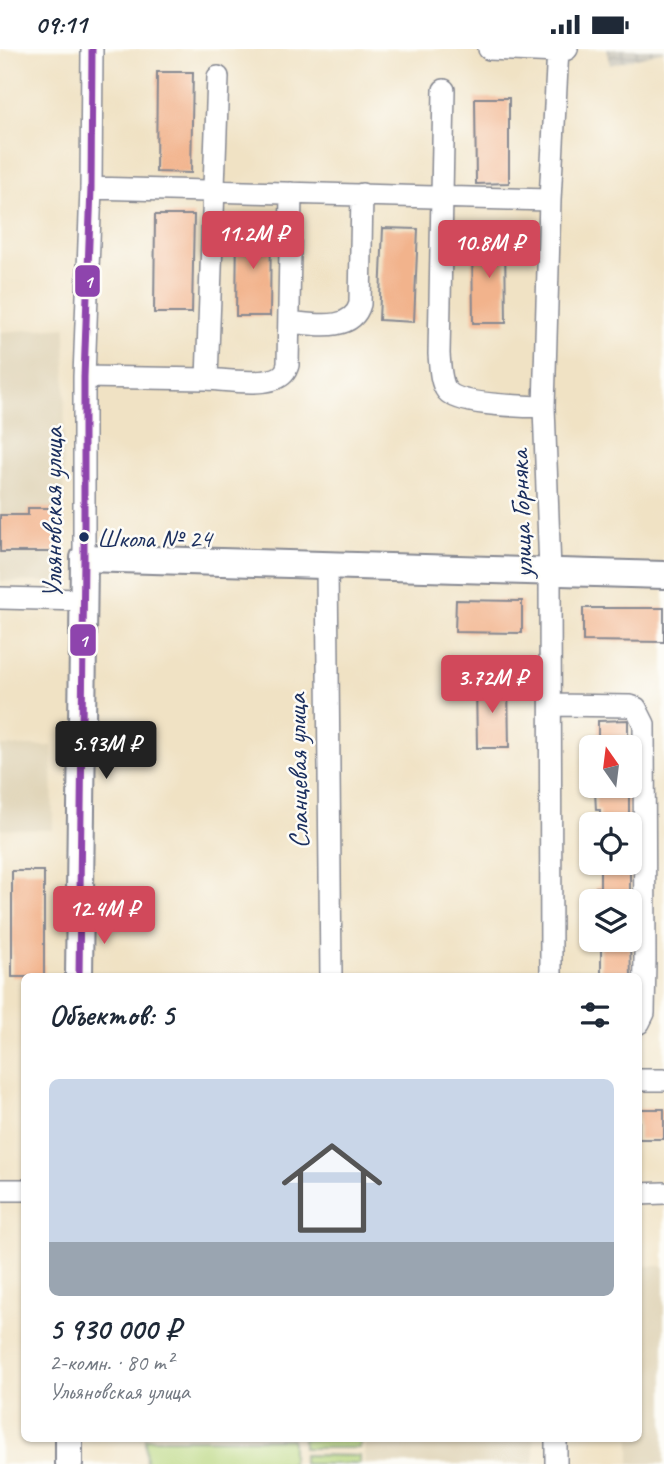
<!DOCTYPE html>
<html lang="ru">
<head>
<meta charset="utf-8">
<style>
  body { margin:0; font-family:Caveat,sans-serif; background:#f6f6f7; color:#1f2937; height:100vh; display:flex; flex-direction:column; font-size:26px; white-space:nowrap }
  * { box-sizing:border-box; margin:0 }
  p { font-size:23px; color:#747a83 }
  .icon { flex:none; width:38px; height:38px; fill:none; stroke:currentColor; stroke-width:2; stroke-linecap:round; stroke-linejoin:round }
  .map { position:relative; flex:1; overflow:hidden }
  .panel { position:absolute; left:21px; top:924px; width:621px; height:469px; display:flex; flex-direction:column; background:#fff; border-radius:10px; box-shadow:0 2px 5px #0004 }
  .panel>* { flex:none }
  .needle { width:46px; rotate:346deg }
  .tools { position:absolute; left:579px; top:686px; display:grid; gap:14px }
  .tools a { display:grid; place-items:center; width:63px; height:63px; border-radius:10px; background:#fff; box-shadow:0 2px 5px #0004; font-size:35px }
  .price { position:absolute; translate:-50% -60px; padding:0 16px; border-radius:7px; background:#d1495b; color:#fff; font-size:23px; line-height:46px; filter:drop-shadow(0 2px 4px #0008) }
  .price::after { content:''; position:absolute; left:50%; top:42px; width:21px; height:16px; margin-left:-10px; background:inherit; clip-path:polygon(0 0,100% 0,50% 100%) }
  .price.on { background:#222; color:#fff }
  ul { padding:0; list-style:none }
  li { display:grid; align-content:center; gap:14px; height:371px; padding:0 28px }
  li span { display:grid; place-items:center; height:217px; border-radius:10px; color:#555 }
  li>.icon { margin-inline-start:auto }
  span .icon { width:126px; height:126px; fill:#fffc; stroke-width:1 }
  li b { font-size:30px }
  h2 { display:flex; justify-content:space-between; align-items:center; height:84px; padding:0 28px; font-size:30px }
  .status { display:flex; justify-content:space-between; align-items:center; height:49px; padding:0 35px; background:#fff; direction:ltr }
  .status svg { height:19px; fill:currentColor }
  .map>svg:first-child { display:block }
  .built { fill:#dfd3b6 }
  .industrial { fill:url(#industrial-grid) }
  .grass { fill:#b7d67d; stroke:#69826e; stroke-width:2 }
  .building { fill:#f2b38c }
  .lines { fill:none; stroke-linecap:round; stroke-linejoin:round }
  .minor-casing { stroke:#868891; stroke-width:24 }
  .major-casing { stroke:#868891; stroke-width:30 }
  .minor { stroke:#fff; stroke-width:21 }
  .major { stroke:#fff; stroke-width:26 }
  .bus-1-casing { stroke:#fdfcf7; stroke-width:12 }
  .bus-1 { stroke:#8e44ad; stroke-width:7 }
  .bus-dot { fill:#1b2f5e; stroke:#fdfcf7; stroke-width:2.5 }
  .labels { text-anchor:middle; stroke-width:5; stroke-linejoin:round; paint-order:stroke }
  .bus-label { font-size:26px; fill:#1b2f5e; stroke:#fdfcf7; text-anchor:start }
  .street-label { font-size:28px; fill:#1b2f5e; stroke:#fdfcf7 }
  .line-badge { stroke:#fdfcf7; stroke-width:2.5 }
  .badge-label { font-size:19px; text-anchor:middle; font-weight:bold; fill:#fff }
</style>
</head>
<body>
<div class="status"><b>09:11</b><svg viewBox="0 0 49 12"><path d="M0 12V9h3v3zM5 12V6h3v6zM10 12V3h3v9zM15 12V0h3v12zM26 1h20v11H26zM47 4h2v5h-2z"/></svg></div>
<div class="map">
<svg width="664" height="1415" viewBox="0 0 664 1415">
  <defs>
    <pattern id="industrial-grid" width="8" height="8" patternUnits="userSpaceOnUse" patternTransform="scale(1.75)"><rect width="8" height="8" fill="#c8c4b8"/><path d="M0 4h8M4 0v8" fill="none" stroke="#aba9a1"/></pattern>
  </defs>
  <rect width="100%" height="100%" fill="#fdfcf7"/>
  <filter id="ink" filterUnits="userSpaceOnUse"><feTurbulence type="fractalNoise" baseFrequency=".0143" numOctaves="2"/><feDisplacementMap in="SourceGraphic" scale="14" xChannelSelector="R" yChannelSelector="G"/><feConvolveMatrix kernelMatrix="1 2 1 2 8 2 1 2 1" color-interpolation-filters="sRGB"/></filter>
  <filter id="wash" filterUnits="userSpaceOnUse"><feTurbulence type="fractalNoise" baseFrequency=".00686" numOctaves="4" result="noise"/><feDisplacementMap in="SourceGraphic" scale="28" xChannelSelector="R" yChannelSelector="G"/><feGaussianBlur stdDeviation="1.57" result="paint"/><feColorMatrix in="noise" values="0 0 0 0 0 0 0 0 0 0 0 0 0 0 0 0 0 1.4 0 .05"/><feComposite in="paint" operator="in"/></filter>
  <g filter="url(#wash)">
    <rect width="100%" height="100%" fill="#f0e2c4"/>
    <path class="built" d="M 66,278 L 62,533 L 0,532 L 0,283 Z
      M 0,697 L 52,697 L 53,781 L 0,780 Z
      M 639,1217 L 664,1217 L 664,1415 L 630,1415 L 630,1390 L 639,1390 Z
      M 365,1390 L 534,1390 L 534,1415 L 364,1415 Z"/>
    <path class="industrial" d="M 607,0 L 664,0 L 664,2 L 610,16 Z"/>
    <path class="grass" d="M 145,1390 L 292,1390 L 292,1415 L 146,1415 Z
      M 303,1390 L 360,1390 L 360,1399 L 303,1399 Z
      M 303,1406 L 360,1407 L 360,1415 L 303,1415 Z"/>
    <g id="blocks">
      <path class="building" d="M 157,23 L 193,23 L 191,124 L 156,123 Z
        M 475,49 L 509,49 L 509,134 L 476,135 Z
        M 155,166 L 194,166 L 192,264 L 154,264 Z
        M 237,177 L 271,177 L 270,267 L 236,267 Z
        M 383,179 L 418,180 L 414,273 L 379,271 Z
        M 505,188 L 506,274 L 473,274 L 472,189 Z
        M 28,459 L 57,459 L 56,503 L 0,503 L 0,466 L 28,466 Z
        M 456,551 L 522,552 L 522,584 L 455,583 Z
        M 583,559 L 664,559 L 664,593 L 583,592 Z
        M 476,633 L 508,633 L 509,699 L 477,699 Z
        M 628,671 L 628,698 L 598,698 L 598,672 Z
        M 600,737 L 629,737 L 629,775 L 600,775 L 600,761 L 596,761 L 595,742 L 600,742 Z
        M 600,814 L 630,814 L 630,852 L 596,852 L 596,838 L 600,838 Z
        M 12,822 L 44,822 L 44,928 L 12,928 Z
        M 601,891 L 630,891 L 631,928 L 601,928 Z
        M 639,1060 L 664,1060 L 664,1090 L 639,1090 Z"/>
    </g>
  </g>
  <g filter="url(#ink)">
    <use href="#blocks" fill-opacity="0" stroke="#868891" stroke-width="2"/>
    <g class="lines">
      <g class="minor-casing">
        <path id="minor" d="M 489,0 L 558,3 L 567,0
          M 444,41 L 439,305 C 440,316 440,333 447,342 C 460,357 524,357 544,358
          M 91,139 L 550,151
          M 289,273 C 313,275 352,284 360,255 L 362,145
          M 84,328 L 207,330 L 218,28
          M 207,330 C 225,331 268,338 282,326 C 286,323 286,321 288,316 L 291,144
          M 84,509 L 84,328 L 91,139 L 92,0
          M 327,516 L 331,928
          M 0,549 L 83,551
          M 551,656 L 630,657 L 636,659 L 644,675 L 645,910 L 644,964 L 639,974
          M 551,928 L 550,522 L 544,358 L 550,151 L 558,0
          M 639,1031 L 664,1031
          M 0,1141 L 24,1141
          M 639,1145 L 664,1144
          M 556,1390 L 556,1415"/>
      </g>
      <g class="major-casing">
        <path id="major" d="M 79,928 L 84,509 L 664,526
          M 69,1415 L 69,1390"/>
      </g>
      <use href="#minor" class="minor"/>
      <use href="#major" class="major"/>
      <g class="bus-1-casing">
        <path id="bus-1" d="M 79,928 L 84,509 L 84,328 L 91,139 L 92,0"/>
      </g>
      <use href="#bus-1" class="bus-1"/>
    </g>
  </g>
  <circle class="bus-dot" cx="84" cy="488" r="6"/>
  <g class="labels">
    <g class="bus-label">
      <text x="97" y="498">Школа № 24</text>
    </g>
    <g class="street-label">
      <text transform="translate(52 464) rotate(-90)" y="10">Ульяновская улица</text>
      <text transform="translate(520 465) rotate(-92)" y="10">улица Горняка</text>
      <text transform="translate(297 722) rotate(-91)" y="10">Сланцевая улица</text>
    </g>
  </g>
  <g class="line-badge">
    <rect x="74" y="215" width="27" height="34" rx="7" fill="#8e44ad"/>
    <rect x="69" y="574" width="28" height="34" rx="7" fill="#8e44ad"/>
  </g>
  <g class="badge-label">
    <text x="88" y="239">1</text>
    <text x="83" y="598">1</text>
  </g>
</svg>
<div class="tools">
<a><svg class="needle" viewBox="-14 -14 28 28"><path d="M0-13l5 13h-10z" fill="#e53935"/><path d="M0 13l5-13h-10z" fill="#747a83"/></svg></a>
<a><svg class="icon" aria-label="locate" viewBox="0 0 24 24"><circle cx="12" cy="12" r="6"/><path d="M12 2v4M12 18v4M2 12h4M18 12h4"/></svg></a>
<a><svg class="icon" aria-label="layers" viewBox="0 0 24 24"><path d="M12 4l9 5-9 5-9-5zM3 14l9 5 9-5"/></svg></a>
</div>
<b class="price" style="left:253px;top:222px">11.2M ₽</b>
<b class="price" style="left:489px;top:231px">10.8M ₽</b>
<b class="price" style="left:492px;top:666px">3.72M ₽</b>
<b class="price on" style="left:106px;top:732px">5.93M ₽</b>
<b class="price" style="left:104px;top:897px">12.4M ₽</b>
<section class="panel">
<h2>Объектов: 5<svg class="icon" aria-label="filters" viewBox="0 0 24 24"><path d="M4 7h16M4 17h16"/><circle cx="9" cy="7" r="2"/><circle cx="15" cy="17" r="2"/></svg></h2>
<ul>
<li><span style="background:linear-gradient(#c9d6e8 75%,#9aa5b1 0)"><svg class="icon" aria-label="home" viewBox="0 0 24 24"><path d="M3 11l9-7 9 7M6 9v11h12V9"/></svg></span><div><b>5 930 000 ₽</b><p>2-комн. · 80 m²</p><p>Ульяновская улица</p></div></li>
</ul>
</section>
</div>
</body>
</html>
